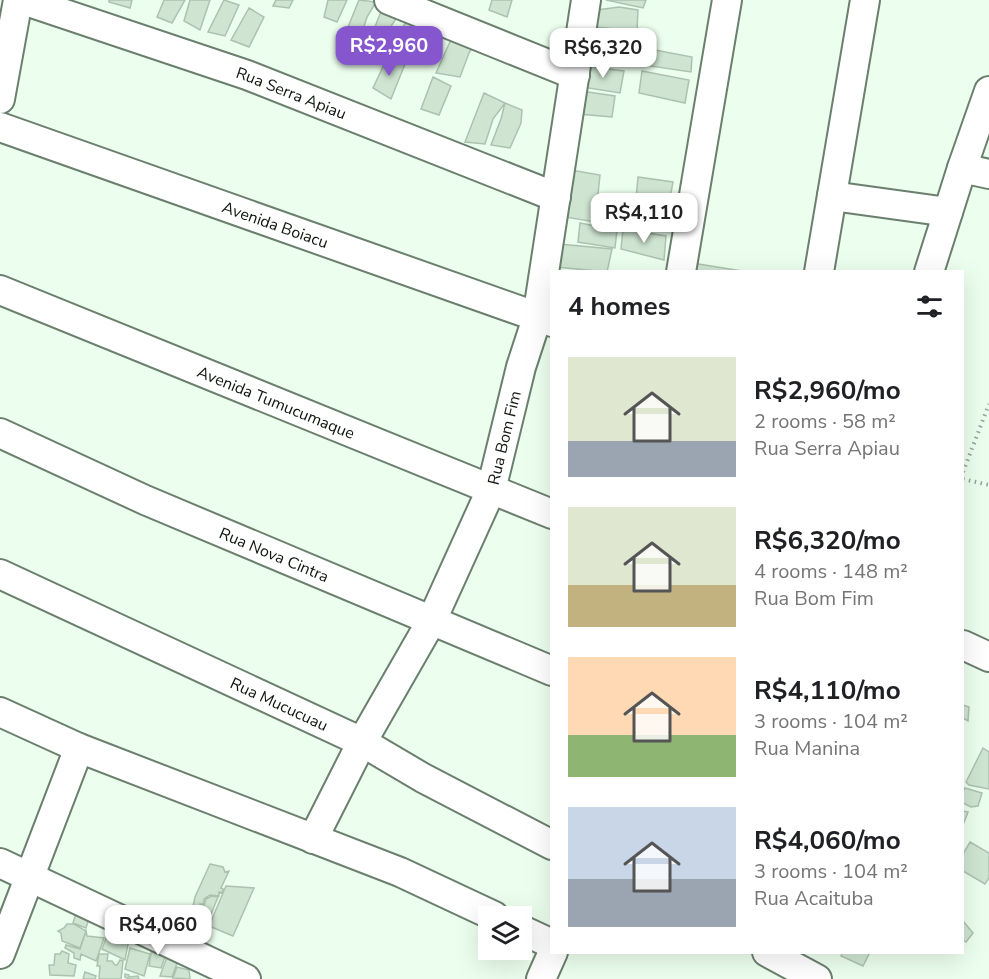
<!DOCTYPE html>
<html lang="en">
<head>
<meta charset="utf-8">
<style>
  body { margin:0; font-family:"Nunito Sans",sans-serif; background:#f6f6f6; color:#202124; height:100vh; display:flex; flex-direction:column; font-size:22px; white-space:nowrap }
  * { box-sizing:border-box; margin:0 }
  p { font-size:20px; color:#757577 }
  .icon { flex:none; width:33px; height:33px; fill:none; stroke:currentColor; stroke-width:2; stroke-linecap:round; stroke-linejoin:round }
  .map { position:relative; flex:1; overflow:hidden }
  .sheet { position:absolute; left:550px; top:270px; width:414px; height:684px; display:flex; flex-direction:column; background:#fff; border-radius:0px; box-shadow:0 6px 24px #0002 }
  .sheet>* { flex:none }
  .tools { position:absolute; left:478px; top:906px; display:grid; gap:12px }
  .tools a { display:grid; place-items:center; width:54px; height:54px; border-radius:0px; background:#fff; box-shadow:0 6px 24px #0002; font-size:30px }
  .price { position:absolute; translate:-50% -51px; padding:0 14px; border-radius:12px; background:#fff; color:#222; font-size:20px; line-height:39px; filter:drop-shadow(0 2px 3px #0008) }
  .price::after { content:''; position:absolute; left:50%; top:36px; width:18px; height:14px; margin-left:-9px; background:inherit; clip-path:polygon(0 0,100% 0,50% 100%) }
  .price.active { background:#8556ce; color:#fff }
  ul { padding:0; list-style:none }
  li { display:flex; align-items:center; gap:18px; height:150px; padding:0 18px }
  li span { display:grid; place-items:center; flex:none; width:168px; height:120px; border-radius:0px; color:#555 }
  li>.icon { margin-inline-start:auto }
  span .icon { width:72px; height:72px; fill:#fffc; stroke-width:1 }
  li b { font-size:26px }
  h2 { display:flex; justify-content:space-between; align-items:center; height:72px; padding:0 18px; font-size:26px }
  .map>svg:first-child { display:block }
  .building { fill:#cfe5d1; stroke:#acc2af; stroke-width:1.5 }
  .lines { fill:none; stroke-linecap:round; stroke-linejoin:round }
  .minor-casing { stroke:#6a7f6d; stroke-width:32 }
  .path { stroke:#96a498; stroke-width:4; stroke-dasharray:1.5 4.5; stroke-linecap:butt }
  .minor { stroke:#fff; stroke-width:28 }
  .labels { text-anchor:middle; stroke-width:4.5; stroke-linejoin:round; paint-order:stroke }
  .street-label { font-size:16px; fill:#0e160f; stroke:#fff }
</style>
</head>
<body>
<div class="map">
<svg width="989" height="979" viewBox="0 0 989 979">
  <rect width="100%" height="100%" fill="#ecfeee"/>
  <path class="building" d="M 109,0 L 132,0 L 130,8 L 109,2 Z
    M 164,0 L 185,0 L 172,23 L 157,17 Z
    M 190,0 L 210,0 L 200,30 L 184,21 Z
    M 224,0 L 239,5 L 225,36 L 208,32 Z
    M 276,0 L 293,0 L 289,8 L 273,6 Z
    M 328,0 L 347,0 L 337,22 L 324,17 Z
    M 359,0 L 376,2 L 367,17 L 361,36 L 346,32 Z
    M 492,0 L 512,0 L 507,17 L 489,10 Z
    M 606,0 L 646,0 L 643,8 Z
    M 384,4 L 401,11 L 378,46 L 369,42 Z
    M 619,7 L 638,10 L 637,31 L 595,27 L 597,10 Z
    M 249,8 L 264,17 L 249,47 L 231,40 Z
    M 409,19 L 426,26 L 420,39 L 409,53 L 388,45 Z
    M 453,35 L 474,45 L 469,53 L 460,77 L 436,73 Z
    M 655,50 L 692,57 L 691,72 L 650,66 Z
    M 389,54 L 405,64 L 391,99 L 373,88 Z
    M 586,66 L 624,71 L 620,93 L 582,87 Z
    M 642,71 L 689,80 L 685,103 L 639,93 Z
    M 433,77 L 451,86 L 439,115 L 421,109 Z
    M 581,91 L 615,96 L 612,117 L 578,114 Z
    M 484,93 L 505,103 L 493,119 L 485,144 L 465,142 Z
    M 505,103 L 522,110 L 521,123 L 510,148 L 491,145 L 501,119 Z
    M 571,170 L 600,175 L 595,222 L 565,217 Z
    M 638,177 L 673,182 L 669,204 L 636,199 Z
    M 648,204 L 671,209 L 668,230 L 644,226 Z
    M 580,223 L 617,230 L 615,248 L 578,242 Z
    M 623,229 L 666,236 L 664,260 L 621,249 Z
    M 559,244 L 612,249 L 607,272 L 556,267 Z
    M 692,263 L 742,271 L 690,272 Z
    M 963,705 L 969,707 L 968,721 L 963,718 Z
    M 983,748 L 989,752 L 989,789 L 969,785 L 966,782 Z
    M 965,788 L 982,793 L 978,806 L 971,807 L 963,803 L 963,791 Z
    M 963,811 L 968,812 L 963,825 Z
    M 970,842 L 989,853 L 989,878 L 985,884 L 963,871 L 963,854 Z
    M 210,864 L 223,867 L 225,872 L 229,871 L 221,888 L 223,889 L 222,893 L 219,892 L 219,896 L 210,895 L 204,899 L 204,904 L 200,904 L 201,907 L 197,908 L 193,906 L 195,897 Z
    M 226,886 L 254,888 L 233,936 L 209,926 Z
    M 212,896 L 218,897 L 207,924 L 204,925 L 204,918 L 189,914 L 192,907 L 197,910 L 202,908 L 202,905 L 204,905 L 206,899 Z
    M 77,910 L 90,915 L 86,928 L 73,923 Z
    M 963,921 L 973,933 L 966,942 L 963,940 Z
    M 67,924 L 74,924 L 86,931 L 80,948 L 62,941 L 61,933 L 58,931 L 64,928 Z
    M 117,927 L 130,934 L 125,960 L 102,949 L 108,933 Z
    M 86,931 L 87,936 L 104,938 L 96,961 L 81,954 L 80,960 L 74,958 L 74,953 L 65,948 L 66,945 L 80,949 Z
    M 169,945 L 161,968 L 149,966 L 152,948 Z
    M 171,946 L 181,952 L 172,977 L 160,976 Z
    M 130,948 L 150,954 L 144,976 L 125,969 Z
    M 62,951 L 69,954 L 68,963 L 76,965 L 74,976 L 50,975 L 49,965 L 54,965 L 55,954 L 60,954 Z
    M 843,952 L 870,952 L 863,966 L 841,956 Z
    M 99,954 L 108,954 L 107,961 L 112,961 L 115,965 L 117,965 L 120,960 L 123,961 L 121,979 L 99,979 L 100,966 L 97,966 Z
    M 177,967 L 189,970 L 190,979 L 173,978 Z
    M 85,972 L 96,976 L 95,979 L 83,979 Z
    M 125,974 L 129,975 L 129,977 L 138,976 L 139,979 L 129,979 L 125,977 Z"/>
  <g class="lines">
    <g class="minor-casing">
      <g id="minor">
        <path id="s1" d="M 23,0 L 247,75 L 556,197"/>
        <path d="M 389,0 L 575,75"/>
        <path d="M 0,99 L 18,0"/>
        <path id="s2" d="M 0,127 L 552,322"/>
        <path d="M 962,168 L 989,174"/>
        <path d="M 832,196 L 948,212"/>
        <path d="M 681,272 L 727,0"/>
        <path d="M 819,272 L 865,0"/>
        <path d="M 929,272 L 962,168 L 989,91"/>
        <path id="s3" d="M 0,290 L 552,514"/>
        <path id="s4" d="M 0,433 L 145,500 L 552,671"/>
        <path id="s5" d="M 0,574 L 362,742 L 423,778 L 552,845"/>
        <path d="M 963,645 L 989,657"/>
        <path d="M 0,712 L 79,748 L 400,872 L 494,916"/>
        <path id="s6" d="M 313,839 L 362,742 L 432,620 L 491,490 L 521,367 L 537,318 L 586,0"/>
        <path d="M 0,863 L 246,979"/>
        <path d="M 522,930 L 552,944"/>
        <path d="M 767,952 L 817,979"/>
        <path d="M 0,954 L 79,748"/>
        <path d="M 541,979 L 553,952"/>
      </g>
    </g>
    <path class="path" d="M 963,472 L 989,404
      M 963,479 L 989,485"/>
    <use href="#minor" class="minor"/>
  </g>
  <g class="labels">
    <g class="street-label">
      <text dy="6" stroke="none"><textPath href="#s1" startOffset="284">Rua Serra Apiau</textPath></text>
      <text dy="6" stroke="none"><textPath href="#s2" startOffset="292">Avenida Boiacu</textPath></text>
      <text dy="6" stroke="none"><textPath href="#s3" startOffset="298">Avenida Tumucumaque</textPath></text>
      <text dy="6" stroke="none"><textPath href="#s6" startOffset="446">Rua Bom Fim</textPath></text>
      <text dy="6" stroke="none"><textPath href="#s4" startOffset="300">Rua Nova Cintra</textPath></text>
      <text dy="6" stroke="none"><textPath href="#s5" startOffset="308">Rua Mucucuau</textPath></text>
    </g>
  </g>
</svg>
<div class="tools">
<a><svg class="icon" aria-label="layers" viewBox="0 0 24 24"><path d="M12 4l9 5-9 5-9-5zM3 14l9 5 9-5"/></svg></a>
</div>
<b class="price active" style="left:389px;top:77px">R$2,960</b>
<b class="price" style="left:603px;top:79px">R$6,320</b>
<b class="price" style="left:644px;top:244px">R$4,110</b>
<b class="price" style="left:158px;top:956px">R$4,060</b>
<section class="sheet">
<h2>4 homes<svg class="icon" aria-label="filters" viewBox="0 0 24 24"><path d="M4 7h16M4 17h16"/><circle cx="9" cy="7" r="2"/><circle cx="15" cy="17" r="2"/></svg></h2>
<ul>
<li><span style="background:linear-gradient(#dfe7d0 70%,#9aa5b1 0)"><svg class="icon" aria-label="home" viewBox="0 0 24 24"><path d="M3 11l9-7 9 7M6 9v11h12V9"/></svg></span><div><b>R$2,960/mo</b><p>2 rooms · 58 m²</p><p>Rua Serra Apiau</p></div></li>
<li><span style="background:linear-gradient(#dfe7d0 65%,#c2b280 0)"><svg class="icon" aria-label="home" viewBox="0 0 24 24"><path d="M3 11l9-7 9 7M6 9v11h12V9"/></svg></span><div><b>R$6,320/mo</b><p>4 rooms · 148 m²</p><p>Rua Bom Fim</p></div></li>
<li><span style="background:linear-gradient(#ffd9b3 65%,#8fb573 0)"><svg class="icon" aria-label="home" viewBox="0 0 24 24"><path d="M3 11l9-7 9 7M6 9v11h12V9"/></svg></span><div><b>R$4,110/mo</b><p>3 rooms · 104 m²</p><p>Rua Manina</p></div></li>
<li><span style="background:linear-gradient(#c9d6e8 60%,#9aa5b1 0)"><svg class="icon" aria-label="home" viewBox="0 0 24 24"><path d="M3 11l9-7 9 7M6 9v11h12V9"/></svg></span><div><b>R$4,060/mo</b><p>3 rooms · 104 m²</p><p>Rua Acaituba</p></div></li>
</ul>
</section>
</div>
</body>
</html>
